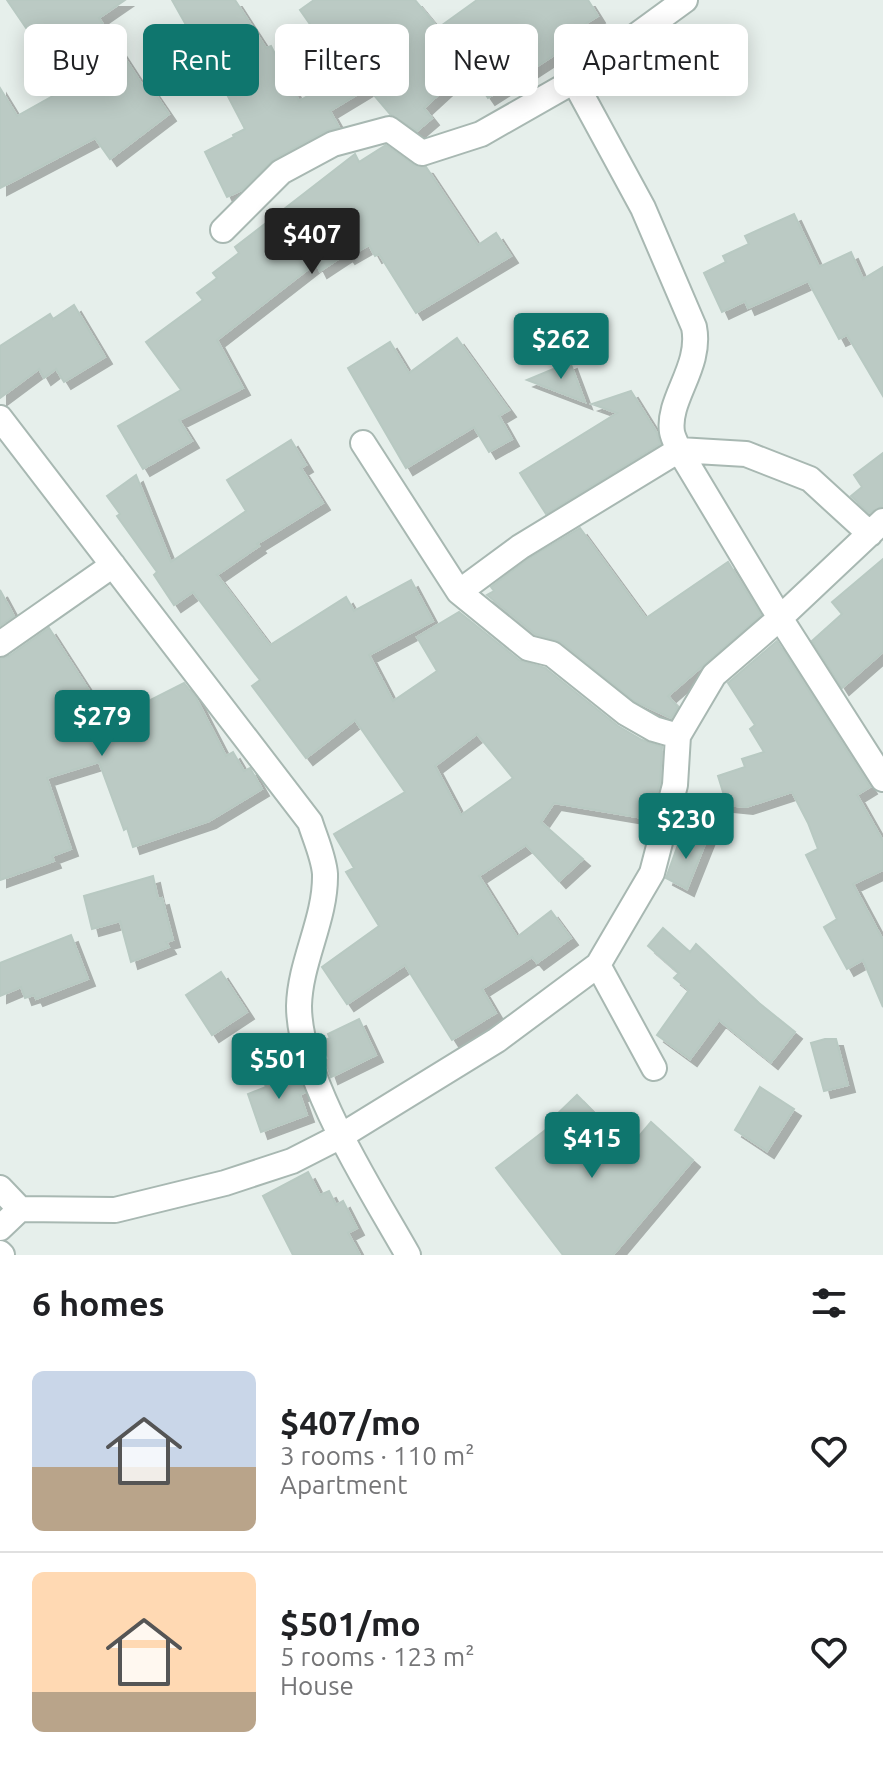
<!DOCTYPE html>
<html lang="en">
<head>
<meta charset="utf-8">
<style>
  body { margin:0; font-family:Ubuntu,sans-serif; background:#f2f2f2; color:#202124; height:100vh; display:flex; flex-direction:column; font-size:30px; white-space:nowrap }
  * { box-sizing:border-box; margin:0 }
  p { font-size:26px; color:#757577 }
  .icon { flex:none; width:44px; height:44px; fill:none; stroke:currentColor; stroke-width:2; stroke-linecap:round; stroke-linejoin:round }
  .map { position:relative; height:1255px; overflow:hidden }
  .panel { display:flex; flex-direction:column; background:#fff; flex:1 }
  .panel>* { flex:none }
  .guide { position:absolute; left:24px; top:24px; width:836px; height:72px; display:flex; gap:16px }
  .price { position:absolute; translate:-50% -68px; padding:0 18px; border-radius:8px; background:#0f766e; color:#fff; font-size:26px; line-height:52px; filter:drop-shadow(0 2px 4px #0008) }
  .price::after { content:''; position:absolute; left:50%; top:48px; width:24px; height:18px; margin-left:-12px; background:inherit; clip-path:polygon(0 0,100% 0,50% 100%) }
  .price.on { background:#222; color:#fff }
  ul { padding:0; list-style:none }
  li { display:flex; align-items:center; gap:24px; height:200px; padding:0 32px }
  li+li { border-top:2px solid #e0e0e0 }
  li span { display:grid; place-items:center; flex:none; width:224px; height:160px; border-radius:12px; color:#555 }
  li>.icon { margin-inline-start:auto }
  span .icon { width:96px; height:96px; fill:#fffc; stroke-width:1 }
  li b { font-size:34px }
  h2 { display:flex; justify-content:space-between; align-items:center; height:96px; padding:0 32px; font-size:34px }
  .tag { padding:0 28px; border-radius:12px; background:#fff; box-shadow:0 4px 20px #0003; font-size:28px; line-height:72px }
  .tag.on { background:#0f766e; color:#fff }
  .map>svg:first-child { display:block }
  .building { fill:#bbcac4; stroke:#b8c9c2; stroke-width:2; fill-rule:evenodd; filter:url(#shadow) }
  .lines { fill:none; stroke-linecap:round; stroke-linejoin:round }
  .street-casing { stroke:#a8b8b2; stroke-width:28 }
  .street { stroke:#fff; stroke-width:24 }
</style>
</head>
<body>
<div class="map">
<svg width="883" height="1255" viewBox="0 0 883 1255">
  <defs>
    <filter id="shadow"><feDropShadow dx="7" dy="7" stdDeviation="0" flood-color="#0004"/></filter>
  </defs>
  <rect width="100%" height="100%" fill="#e6efeb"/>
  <path class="building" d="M 7,0 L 125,0 L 99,18 L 147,92 L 152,89 L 169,114 L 110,159 L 95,138 L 0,188 L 0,88 L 17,116 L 67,88 Z
    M 172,0 L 235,0 L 266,48 L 271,46 L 299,101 L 345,74 L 300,10 L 314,0 L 415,0 L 438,28 L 477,0 L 588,0 L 598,16 L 574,31 L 589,52 L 566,68 L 556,54 L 488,98 L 470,72 L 464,76 L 462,73 L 424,108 L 432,118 L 417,131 L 390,114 L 368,88 L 330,111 L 339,127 L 326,131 L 274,159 L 242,190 L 227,197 L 205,152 L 234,137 L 233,135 L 245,129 L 220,81 L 218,82 Z
    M 386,145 L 414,165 L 426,167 L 478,245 L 496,233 L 511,256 L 416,313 L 379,254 L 375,256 L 369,245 L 348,257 L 346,254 L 320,271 L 316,263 L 217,340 L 243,388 L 179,420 L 192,441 L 143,469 L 118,426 L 181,390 L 146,342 L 203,300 L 197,293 L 217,278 L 213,273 L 239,253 L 235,247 L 355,154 L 359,162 Z
    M 794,214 L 819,267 L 851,252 L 863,279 L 883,267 L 883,396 L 847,335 L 839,339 L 808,281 L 748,308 L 745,301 L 722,312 L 704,273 L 726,262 L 723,256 L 749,244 L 745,236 Z
    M 74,305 L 105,357 L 64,382 L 56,369 L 44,378 L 39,369 L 0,398 L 0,346 L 50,314 L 53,319 Z
    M 457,338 L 509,410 L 499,416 L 512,439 L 489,452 L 474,427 L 406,468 L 348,368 L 390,342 L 409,373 Z
    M 570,362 L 585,402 L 527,380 Z
    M 631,391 L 657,433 L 660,444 L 546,514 L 520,473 L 617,413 L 592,404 Z
    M 291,440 L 306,465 L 301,468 L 323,503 L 257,544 L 259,546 L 217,575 L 270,645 L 346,597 L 354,611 L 411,580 L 433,621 L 369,655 L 393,701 L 437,671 L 417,637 L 459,612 L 519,660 L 545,668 L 618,726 L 642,740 L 662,747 L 660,783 L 657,794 L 653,793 L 649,819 L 554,803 L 541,822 L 583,859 L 559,881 L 526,845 L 479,876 L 517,937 L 551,911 L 571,938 L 537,963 L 532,957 L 482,989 L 496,1013 L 452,1040 L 405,965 L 347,1004 L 322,967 L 379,926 L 346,872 L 354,868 L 334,834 L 405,792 L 355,720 L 306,758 L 252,686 L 260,680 L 193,592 L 174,605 L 154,575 L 157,572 L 117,516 L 120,514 L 107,496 L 136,475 L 171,562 L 246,511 L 227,480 ZM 477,734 L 513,778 L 461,815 L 435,766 Z
    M 883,453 L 883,506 L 869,513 L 851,496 L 862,487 L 854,475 Z
    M 580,528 L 646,618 L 728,562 L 761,615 L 668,696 L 678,707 L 671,718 L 634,701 L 561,642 L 535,634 L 487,595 L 494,591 L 491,587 L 528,559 Z
    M 883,559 L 883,652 L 842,688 L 812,641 L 842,614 L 832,602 Z
    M 0,590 L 14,616 L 0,626 Z
    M 49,628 L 94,698 L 102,696 L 107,713 L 117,710 L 119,716 L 184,683 L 196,698 L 226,756 L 233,752 L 244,771 L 250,768 L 262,789 L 209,821 L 133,847 L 127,828 L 124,830 L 99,762 L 47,778 L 71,849 L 52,856 L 54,861 L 0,880 L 0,659 L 9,656 Z
    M 777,641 L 870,787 L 857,795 L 883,841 L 883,870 L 853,884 L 883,940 L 883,1007 L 863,960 L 847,969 L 824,927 L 837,919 L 806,855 L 818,849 L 808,823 L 792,792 L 746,807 L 727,805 L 718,776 L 745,767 L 742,759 L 764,752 L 750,729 L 755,725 L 728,683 Z
    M 709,834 L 687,889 L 666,878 L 679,842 Z
    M 153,876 L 158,899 L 162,898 L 173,940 L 166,942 L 169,947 L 131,962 L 120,921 L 92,929 L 84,896 Z
    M 663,928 L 690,952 L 696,944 L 759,1003 L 795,1032 L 771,1062 L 719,1020 L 690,1059 L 657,1035 L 689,990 L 674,978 L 679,973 L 648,946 Z
    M 71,935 L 88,979 L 36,999 L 34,995 L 25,998 L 21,987 L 0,996 L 0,963 Z
    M 221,972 L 247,1012 L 212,1035 L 186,995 Z
    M 359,1019 L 376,1055 L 331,1077 L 325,1060 L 329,1059 L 321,1042 L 330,1038 L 328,1034 Z
    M 825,1039 L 836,1039 L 848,1085 L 824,1091 L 811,1043 Z
    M 296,1070 L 305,1092 L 300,1095 L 307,1115 L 261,1132 L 248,1094 L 266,1087 L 264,1082 Z
    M 760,1087 L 794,1109 L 767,1151 L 735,1130 Z
    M 577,1095 L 629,1148 L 651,1122 L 693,1160 L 613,1255 L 563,1255 L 496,1168 L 548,1128 L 546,1125 Z
    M 308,1172 L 320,1195 L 329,1191 L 336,1205 L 343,1201 L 357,1228 L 348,1233 L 360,1255 L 293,1255 L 263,1196 Z"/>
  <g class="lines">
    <g class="street-casing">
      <path id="street" d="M 685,0 L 574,81 L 643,208 L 694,327 C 702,367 667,399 672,432 C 673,438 677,445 679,450 L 780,618 L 883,779
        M 223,230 L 281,172 L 333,144 L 389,129 L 422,153 L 481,134 L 574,81
        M 0,418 L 310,822 C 315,838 324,858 325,874 C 326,919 300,961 299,1006 C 299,1079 372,1191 408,1255
        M 363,443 L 459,592 L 528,648 L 552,654 L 626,713 L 654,729 L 678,736
        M 459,592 L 520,547 L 679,450 L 746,454 L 810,479 L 870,534
        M 0,644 L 113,565
        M 598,965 L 654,1068
        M 0,1188 L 20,1209
        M 0,1228 L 20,1209 L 115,1210 L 225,1183 L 292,1161 L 341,1136 L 497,1040 L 598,965 L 652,873 L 675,785 L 678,736 L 714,675 L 780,618 L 883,521
        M 0,1253 L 2,1255"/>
    </g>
    <use href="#street" class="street"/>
  </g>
</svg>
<b class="price on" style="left:312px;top:276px">$407</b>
<b class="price" style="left:561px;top:381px">$262</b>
<b class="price" style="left:102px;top:758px">$279</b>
<b class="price" style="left:686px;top:861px">$230</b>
<b class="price" style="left:279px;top:1101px">$501</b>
<b class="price" style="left:592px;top:1180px">$415</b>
<div class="guide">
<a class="tag">Buy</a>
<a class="tag on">Rent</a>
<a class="tag">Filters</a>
<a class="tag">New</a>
<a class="tag">Apartment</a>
</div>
</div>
<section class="panel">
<h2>6 homes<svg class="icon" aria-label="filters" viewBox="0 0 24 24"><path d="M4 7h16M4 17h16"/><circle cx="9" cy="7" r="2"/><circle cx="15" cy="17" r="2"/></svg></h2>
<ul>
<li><span style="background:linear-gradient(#c9d6e8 60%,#b9a48a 0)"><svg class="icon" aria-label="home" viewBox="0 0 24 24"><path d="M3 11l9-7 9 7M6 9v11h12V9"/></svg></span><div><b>$407/mo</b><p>3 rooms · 110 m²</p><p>Apartment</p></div><svg class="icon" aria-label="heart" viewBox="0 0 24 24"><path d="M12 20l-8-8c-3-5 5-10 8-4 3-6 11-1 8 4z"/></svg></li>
<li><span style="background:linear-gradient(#ffd9b3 75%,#b9a48a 0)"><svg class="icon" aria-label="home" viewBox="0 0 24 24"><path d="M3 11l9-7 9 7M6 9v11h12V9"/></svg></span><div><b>$501/mo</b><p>5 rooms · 123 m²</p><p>House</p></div><svg class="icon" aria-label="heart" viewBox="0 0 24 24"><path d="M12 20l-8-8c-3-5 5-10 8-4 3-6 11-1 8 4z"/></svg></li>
</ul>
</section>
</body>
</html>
